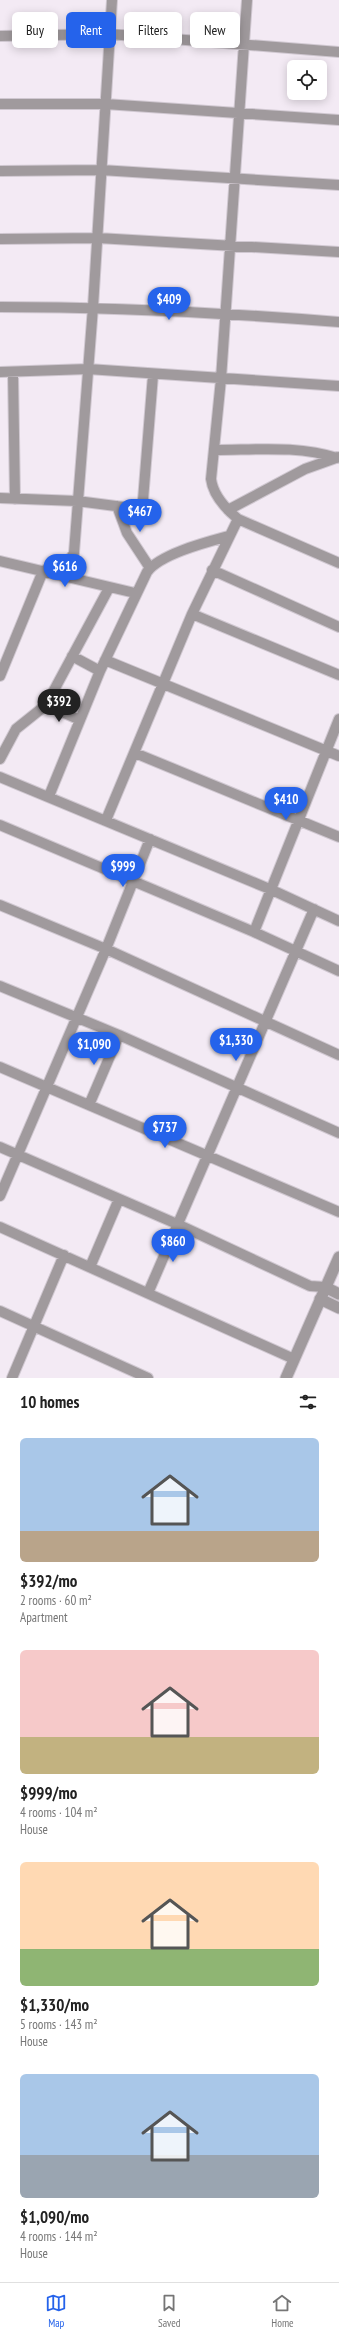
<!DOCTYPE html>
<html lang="en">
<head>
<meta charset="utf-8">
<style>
  body { margin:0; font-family:"PT Sans Narrow",sans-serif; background:#f6f6f6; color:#222; height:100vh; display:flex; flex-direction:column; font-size:15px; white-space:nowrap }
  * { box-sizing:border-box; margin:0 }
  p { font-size:13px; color:#767676 }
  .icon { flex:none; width:22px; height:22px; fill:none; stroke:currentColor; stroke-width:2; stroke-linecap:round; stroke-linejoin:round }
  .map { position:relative; height:1378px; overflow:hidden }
  .panel { display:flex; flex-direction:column; background:#fff; flex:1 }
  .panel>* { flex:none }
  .top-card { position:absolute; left:12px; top:12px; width:315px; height:36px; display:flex; gap:8px }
  .controls { position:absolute; left:287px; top:60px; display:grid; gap:8px }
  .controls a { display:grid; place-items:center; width:40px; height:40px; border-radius:6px; background:#fff; box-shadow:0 2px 10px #0003; font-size:20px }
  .price { position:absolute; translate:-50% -34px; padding:0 9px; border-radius:14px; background:#2563eb; color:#fff; font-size:13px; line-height:26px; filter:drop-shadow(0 1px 2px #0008) }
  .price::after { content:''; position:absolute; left:50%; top:24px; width:12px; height:9px; margin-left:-6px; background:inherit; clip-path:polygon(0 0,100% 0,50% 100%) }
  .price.current { background:#222; color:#fff }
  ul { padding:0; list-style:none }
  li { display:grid; align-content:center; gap:8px; height:212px; padding:0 20px }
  li span { display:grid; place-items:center; height:124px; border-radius:6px; color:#555 }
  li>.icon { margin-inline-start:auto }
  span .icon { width:72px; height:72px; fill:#fffc; stroke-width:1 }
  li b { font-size:17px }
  h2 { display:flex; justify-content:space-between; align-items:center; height:48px; padding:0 20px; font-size:17px }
  .tag { padding:0 14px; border-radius:6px; background:#fff; box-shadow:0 2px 10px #0003; font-size:14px; line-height:36px }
  .tag.current { background:#2563eb; color:#fff }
  .tab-bar { display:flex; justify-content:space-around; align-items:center; height:56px; border-top:1px solid #e0e0e0; background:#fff; font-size:11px; color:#767676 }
  .tab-bar a { display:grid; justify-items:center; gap:2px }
  .tab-bar .current { color:#2563eb }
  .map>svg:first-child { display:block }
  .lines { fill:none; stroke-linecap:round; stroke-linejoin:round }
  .minor-casing { stroke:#d0c8d1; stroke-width:12 }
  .tertiary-casing { stroke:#d0c8d1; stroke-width:13 }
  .minor { stroke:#a09a9d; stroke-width:10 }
  .tertiary { stroke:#a09a9d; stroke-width:11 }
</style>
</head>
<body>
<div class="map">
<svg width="339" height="1378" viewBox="0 0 339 1378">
  <rect width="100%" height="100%" fill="#f3eaf4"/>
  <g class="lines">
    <g class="minor-casing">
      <path id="minor" d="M 0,36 L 109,34 L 339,52
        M 0,104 L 105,104 L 339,120
        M 0,171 L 101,170 L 339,185
        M 0,239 L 98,238 L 339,252
        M 0,307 C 113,307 226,313 339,322
        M 0,372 L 88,369 L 339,386
        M 13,372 L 15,499
        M 214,450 C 255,450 298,445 337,458
        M 0,498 L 77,501 L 131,508 L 140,505 L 143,500 L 153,375
        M 117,506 L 127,533 L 150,568
        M 228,510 L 305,469 L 339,457
        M 238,519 C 226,509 213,495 211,479 L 221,379 L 247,0
        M 0,561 L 135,593
        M 212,570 L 339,627
        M 192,614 L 339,675
        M 72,656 L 100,671
        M 105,660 L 339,756
        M 0,676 L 43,571 L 70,559 L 74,553 L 93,307 L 112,0
        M 46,705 L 80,720
        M 135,753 L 339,837
        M 0,759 L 16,729 L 46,705 L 109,588
        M 0,777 L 272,890 L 339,921
        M 49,796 L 100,671 L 147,572 C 160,554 207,542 229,536
        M 106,820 L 192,614 L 238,519 L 339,563
        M 0,825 L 254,932 L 339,971
        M 0,905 L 106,949 L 339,1055
        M 254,932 L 339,719
        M 0,986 L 119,1035 L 339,1133
        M 0,1067 L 339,1212
        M 89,1105 L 119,1035
        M 0,1147 L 177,1224 L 310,1286 L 325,1287
        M 0,1196 L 106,949 L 150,839
        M 0,1227 L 294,1359
        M 90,1267 L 119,1199
        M 148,1293 L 314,909
        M 0,1311 L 148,1378
        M 12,1378 L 64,1255"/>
    </g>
    <g class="tertiary-casing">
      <path id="tertiary" d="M 325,1287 L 339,1294
        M 320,1299 L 339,1308
        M 286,1378 L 339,1257"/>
    </g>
    <use href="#minor" class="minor"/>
    <use href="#tertiary" class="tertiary"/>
  </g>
</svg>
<div class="controls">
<a><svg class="icon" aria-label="locate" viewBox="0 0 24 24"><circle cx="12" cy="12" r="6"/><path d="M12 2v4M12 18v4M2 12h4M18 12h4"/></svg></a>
</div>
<b class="price" style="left:169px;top:321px">$409</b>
<b class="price" style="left:140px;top:533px">$467</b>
<b class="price" style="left:65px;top:588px">$616</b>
<b class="price current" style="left:59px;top:723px">$392</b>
<b class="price" style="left:286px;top:821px">$410</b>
<b class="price" style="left:123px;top:888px">$999</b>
<b class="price" style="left:236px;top:1062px">$1,330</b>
<b class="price" style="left:94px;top:1066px">$1,090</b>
<b class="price" style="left:165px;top:1149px">$737</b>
<b class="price" style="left:173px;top:1263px">$860</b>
<div class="top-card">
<a class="tag">Buy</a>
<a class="tag current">Rent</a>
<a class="tag">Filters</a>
<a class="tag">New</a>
</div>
</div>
<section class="panel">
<h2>10 homes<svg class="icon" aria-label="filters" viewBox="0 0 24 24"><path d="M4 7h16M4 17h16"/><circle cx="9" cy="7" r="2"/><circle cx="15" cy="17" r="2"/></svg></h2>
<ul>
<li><span style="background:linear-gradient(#a9c7e8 75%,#b9a48a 0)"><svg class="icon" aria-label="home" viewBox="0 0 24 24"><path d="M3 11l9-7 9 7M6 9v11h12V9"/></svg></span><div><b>$392/mo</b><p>2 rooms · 60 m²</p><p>Apartment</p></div></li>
<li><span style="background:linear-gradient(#f6c9c9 70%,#c2b280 0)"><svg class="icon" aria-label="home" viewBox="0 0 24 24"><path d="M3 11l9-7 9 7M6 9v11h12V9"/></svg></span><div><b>$999/mo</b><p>4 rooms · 104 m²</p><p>House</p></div></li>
<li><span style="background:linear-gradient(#ffd9b3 70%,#8fb573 0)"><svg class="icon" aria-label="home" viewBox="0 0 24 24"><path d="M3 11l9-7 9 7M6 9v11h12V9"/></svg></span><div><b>$1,330/mo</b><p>5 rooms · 143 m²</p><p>House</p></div></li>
<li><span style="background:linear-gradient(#a9c7e8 65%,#9aa5b1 0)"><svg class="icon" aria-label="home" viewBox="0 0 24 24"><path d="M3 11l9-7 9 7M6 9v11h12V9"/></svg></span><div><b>$1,090/mo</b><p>4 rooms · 144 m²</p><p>House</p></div></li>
</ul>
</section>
<nav class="tab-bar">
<a class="current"><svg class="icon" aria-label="map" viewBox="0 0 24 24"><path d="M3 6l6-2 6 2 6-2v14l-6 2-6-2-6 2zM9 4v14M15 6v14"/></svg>Map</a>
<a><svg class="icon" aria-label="saved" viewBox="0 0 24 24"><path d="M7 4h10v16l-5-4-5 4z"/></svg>Saved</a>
<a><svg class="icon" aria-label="home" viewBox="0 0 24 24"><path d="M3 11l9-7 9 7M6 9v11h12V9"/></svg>Home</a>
</nav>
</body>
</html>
